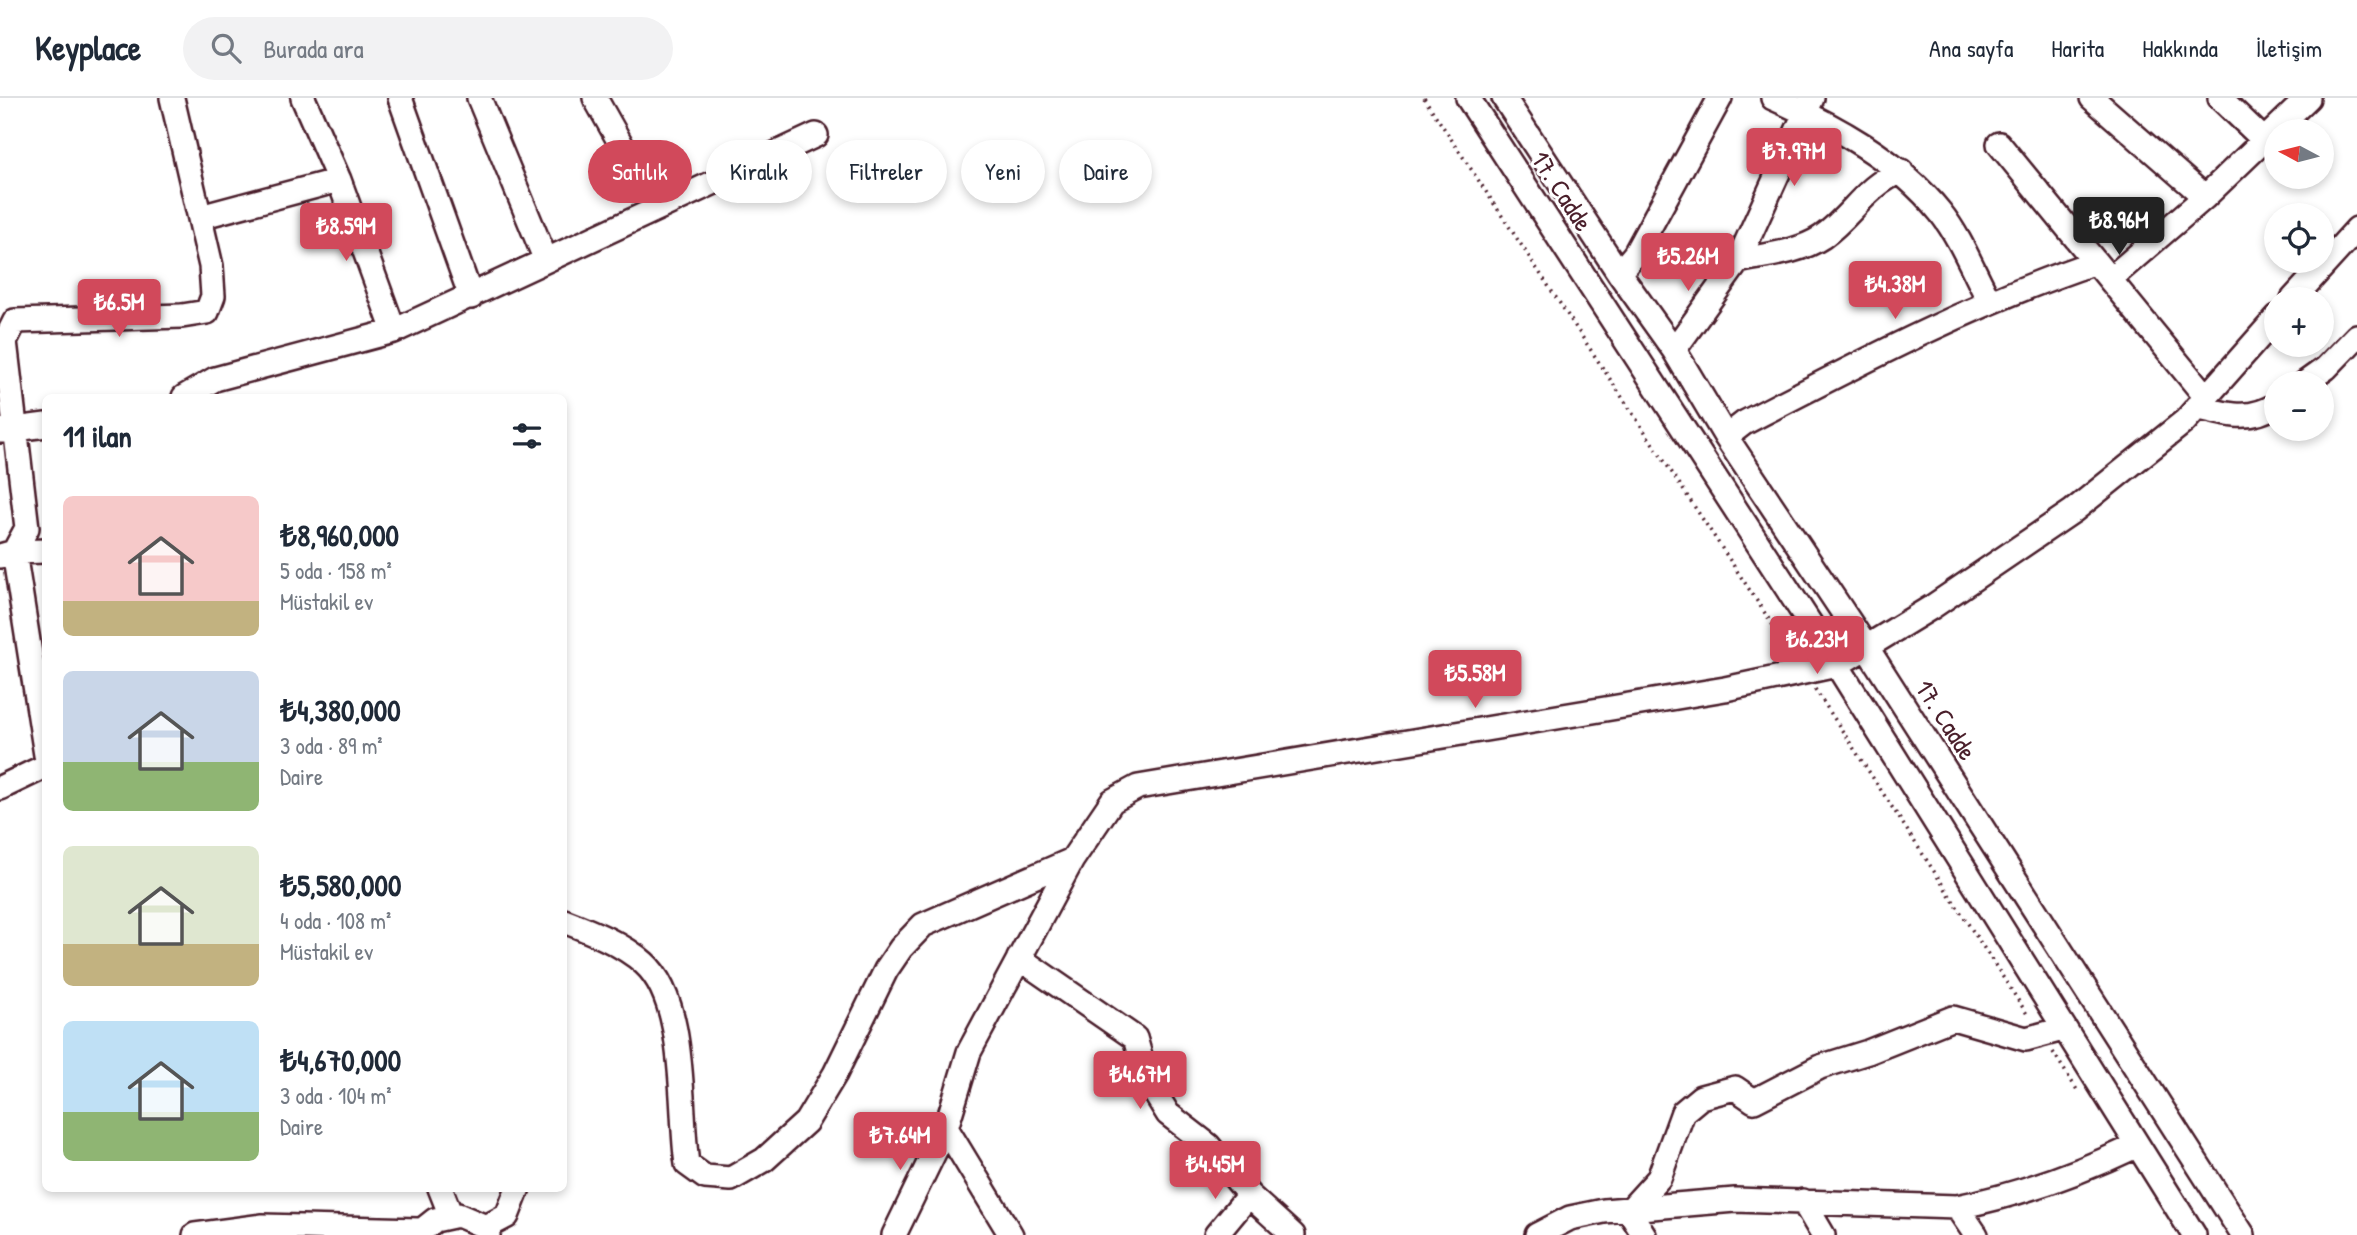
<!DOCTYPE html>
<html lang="tr">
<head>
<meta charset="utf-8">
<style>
  body { margin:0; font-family:"Patrick Hand",sans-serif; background:#f2f2f3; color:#1f2937; height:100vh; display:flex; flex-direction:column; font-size:26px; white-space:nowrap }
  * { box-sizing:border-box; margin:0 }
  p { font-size:23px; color:#747a83 }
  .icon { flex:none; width:38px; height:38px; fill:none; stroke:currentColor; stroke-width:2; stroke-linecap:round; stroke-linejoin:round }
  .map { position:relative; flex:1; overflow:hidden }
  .sheet { position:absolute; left:42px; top:296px; width:525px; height:798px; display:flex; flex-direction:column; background:#fff; border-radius:10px; box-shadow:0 4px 10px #0003 }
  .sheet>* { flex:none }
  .guide { position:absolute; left:588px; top:42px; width:665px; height:63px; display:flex; gap:14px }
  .needle { width:46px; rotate:277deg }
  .controls { position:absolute; left:2264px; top:21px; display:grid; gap:14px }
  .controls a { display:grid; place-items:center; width:70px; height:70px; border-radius:50%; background:#fff; box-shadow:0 4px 10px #0003; font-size:35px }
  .price { position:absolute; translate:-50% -60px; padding:0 16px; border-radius:7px; background:#d1495b; color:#fff; font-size:23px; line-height:46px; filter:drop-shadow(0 2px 4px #0008) }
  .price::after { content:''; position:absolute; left:50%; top:42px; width:21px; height:16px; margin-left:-10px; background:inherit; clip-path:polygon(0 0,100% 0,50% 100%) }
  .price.on { background:#222; color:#fff }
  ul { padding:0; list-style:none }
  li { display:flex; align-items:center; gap:21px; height:175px; padding:0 21px }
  li span { display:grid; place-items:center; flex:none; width:196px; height:140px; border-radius:10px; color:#555 }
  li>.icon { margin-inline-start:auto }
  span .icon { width:84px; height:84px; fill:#fffc; stroke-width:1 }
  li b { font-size:30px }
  h2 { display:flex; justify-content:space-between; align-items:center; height:84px; padding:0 21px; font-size:30px }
  .tag { padding:0 24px; border-radius:32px; background:#fff; box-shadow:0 4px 10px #0003; font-size:24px; line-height:63px }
  .tag.on { background:#d1495b; color:#fff }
  header { display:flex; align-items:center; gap:42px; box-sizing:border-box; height:98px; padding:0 35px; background:#fff; border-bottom:2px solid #e0e1e3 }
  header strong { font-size:33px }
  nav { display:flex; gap:38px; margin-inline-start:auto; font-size:24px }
  .search { width:490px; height:63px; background:#f2f2f3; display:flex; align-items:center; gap:18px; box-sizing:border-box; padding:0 24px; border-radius:38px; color:#747a83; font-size:26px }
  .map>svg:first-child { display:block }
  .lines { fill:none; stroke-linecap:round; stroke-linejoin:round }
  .minor-casing { stroke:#4a1f2b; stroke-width:28 }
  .path { stroke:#4a1f2b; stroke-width:3.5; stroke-dasharray:2 5; stroke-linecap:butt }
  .minor { stroke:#fff; stroke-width:23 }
  .labels { text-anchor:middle; stroke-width:6; stroke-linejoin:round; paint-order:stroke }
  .street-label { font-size:26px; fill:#4a1f2b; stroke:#fff }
</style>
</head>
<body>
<header>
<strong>Keyplace</strong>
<div class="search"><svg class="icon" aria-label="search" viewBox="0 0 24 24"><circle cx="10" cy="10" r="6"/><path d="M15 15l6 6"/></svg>Burada ara</div>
<nav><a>Ana sayfa</a><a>Harita</a><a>Hakkında</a><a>İletişim</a></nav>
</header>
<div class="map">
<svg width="2357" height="1137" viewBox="0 0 2357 1137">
  <rect width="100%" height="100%" fill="#fff"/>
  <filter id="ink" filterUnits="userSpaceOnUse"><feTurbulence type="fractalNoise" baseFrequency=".0143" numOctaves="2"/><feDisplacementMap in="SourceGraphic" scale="14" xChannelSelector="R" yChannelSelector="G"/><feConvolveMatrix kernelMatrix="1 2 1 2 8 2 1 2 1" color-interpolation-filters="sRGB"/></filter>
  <g filter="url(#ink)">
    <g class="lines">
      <g class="minor-casing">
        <path id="minor" d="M 303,0 L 339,82 L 394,233
          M 400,0 L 471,199
          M 479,0 L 545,160
          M 595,0 L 657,110
          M 1468,0 L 1837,567 L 2194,1137
          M 1504,0 L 1619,175 L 1674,252 L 1726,339 L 1867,550 L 2243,1137
          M 1773,0 C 1834,27 1898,62 1940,114 C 1961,140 1974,175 1990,204
          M 2092,0 L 2205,99
          M 2220,0 L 2264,42
          M 1999,46 L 2206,299
          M 200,119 L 339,82
          M 1738,163 C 1766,157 1798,155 1822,139 C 1853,117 1864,89 1901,73
          M 1619,175 L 1635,156 L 1720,0
          M 2110,181 L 2205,99 L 2308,0
          M 2293,201 L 2357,131
          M 1674,252 L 1738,163 L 1812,0
          M 2305,285 L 2326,270 L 2357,238
          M 184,299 L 215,281 L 394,233 L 816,37
          M 2197,309 C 2226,317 2251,324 2277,306
          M 0,333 L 46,327
          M 1726,339 L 1744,325 C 1858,266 1971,206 2093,165
          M 46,453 L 14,454 L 46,657
          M 0,458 L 14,454 L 27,430 L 5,243 L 15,223 L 182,218 L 207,214 L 213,198 L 211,168 L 172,0
          M 0,690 L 46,668
          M 564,823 C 590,833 623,846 644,865 C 688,904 679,1012 687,1066 L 705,1079 L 731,1081 L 764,1062 L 806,1024 L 835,976 L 886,872 L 901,850 L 923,827 L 1072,762
          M 1019,860 L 1135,940 L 1147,982 L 1168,1016 L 1208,1047 L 1249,1097 L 1293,1137
          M 440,1090 L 451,1118
          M 1803,1103 L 1823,1137
          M 1957,1109 L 1976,1137
          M 486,1129 L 507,1118 L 518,1090
          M 195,1137 L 263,1128 L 419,1132
          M 416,1137 L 435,1122 L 458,1117 L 486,1129 L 488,1137
          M 894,1137 L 946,1030
          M 1011,1137 L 946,1030 L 969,954 L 1072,762 L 1112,703 L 1138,689 L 1725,591 L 1837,567 L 1932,509 L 2073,413 L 2185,323 L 2277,219
          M 1216,1137 L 1249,1097
          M 1537,1137 L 1570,1120 L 1604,1113 L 1735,1102 L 1957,1109 C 2018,1097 2081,1074 2136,1048
          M 1644,1137 L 1629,1113 L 1659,1080 L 1683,1014 L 1701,999 L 1735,990 L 1754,1003 L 1820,969 L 1868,954 L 1953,920 L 2026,941 L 2063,931"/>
      </g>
      <path class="path" d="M 1424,0 L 1792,556
        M 1815,591 L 2029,919
        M 2053,954 L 2079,995"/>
      <use href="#minor" class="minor"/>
    </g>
  </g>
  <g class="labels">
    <g class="street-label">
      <text transform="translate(1562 93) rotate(57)" y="9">17. Cadde</text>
      <text transform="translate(1946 622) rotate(57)" y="9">17. Cadde</text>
    </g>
  </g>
</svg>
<div class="controls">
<a><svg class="needle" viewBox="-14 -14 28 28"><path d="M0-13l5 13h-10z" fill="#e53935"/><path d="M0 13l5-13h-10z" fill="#747a83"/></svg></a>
<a><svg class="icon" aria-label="locate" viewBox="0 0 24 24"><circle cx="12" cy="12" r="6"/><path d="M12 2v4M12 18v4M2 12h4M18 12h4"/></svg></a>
<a>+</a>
<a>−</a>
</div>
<b class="price" style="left:1794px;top:90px">₺7.97M</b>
<b class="price on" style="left:2119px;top:159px">₺8.96M</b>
<b class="price" style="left:346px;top:165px">₺8.59M</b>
<b class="price" style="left:1688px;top:195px">₺5.26M</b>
<b class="price" style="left:1895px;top:223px">₺4.38M</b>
<b class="price" style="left:119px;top:241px">₺6.5M</b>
<b class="price" style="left:1817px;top:578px">₺6.23M</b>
<b class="price" style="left:1475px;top:612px">₺5.58M</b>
<b class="price" style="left:1140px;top:1013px">₺4.67M</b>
<b class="price" style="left:900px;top:1074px">₺7.64M</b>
<b class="price" style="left:1215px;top:1103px">₺4.45M</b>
<div class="guide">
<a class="tag on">Satılık</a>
<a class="tag">Kiralık</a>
<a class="tag">Filtreler</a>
<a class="tag">Yeni</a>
<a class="tag">Daire</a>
</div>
<section class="sheet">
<h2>11 ilan<svg class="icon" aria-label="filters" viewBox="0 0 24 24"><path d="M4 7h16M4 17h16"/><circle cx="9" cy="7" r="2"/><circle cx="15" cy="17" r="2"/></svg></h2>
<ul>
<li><span style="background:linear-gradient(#f6c9c9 75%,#c2b280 0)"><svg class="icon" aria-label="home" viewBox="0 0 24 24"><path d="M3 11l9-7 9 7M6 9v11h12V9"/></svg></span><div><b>₺8,960,000</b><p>5 oda · 158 m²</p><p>Müstakil ev</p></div></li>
<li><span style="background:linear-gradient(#c9d6e8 65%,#8fb573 0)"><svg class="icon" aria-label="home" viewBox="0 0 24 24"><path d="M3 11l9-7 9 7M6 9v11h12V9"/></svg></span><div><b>₺4,380,000</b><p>3 oda · 89 m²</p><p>Daire</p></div></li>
<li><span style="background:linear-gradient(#dfe7d0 70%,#c2b280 0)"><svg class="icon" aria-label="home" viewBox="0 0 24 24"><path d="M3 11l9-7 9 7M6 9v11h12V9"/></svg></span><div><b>₺5,580,000</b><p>4 oda · 108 m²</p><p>Müstakil ev</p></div></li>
<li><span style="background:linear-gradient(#bfe0f5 65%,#8fb573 0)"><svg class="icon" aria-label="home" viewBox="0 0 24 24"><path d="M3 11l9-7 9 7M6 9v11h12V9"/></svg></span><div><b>₺4,670,000</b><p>3 oda · 104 m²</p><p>Daire</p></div></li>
</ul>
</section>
</div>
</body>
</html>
